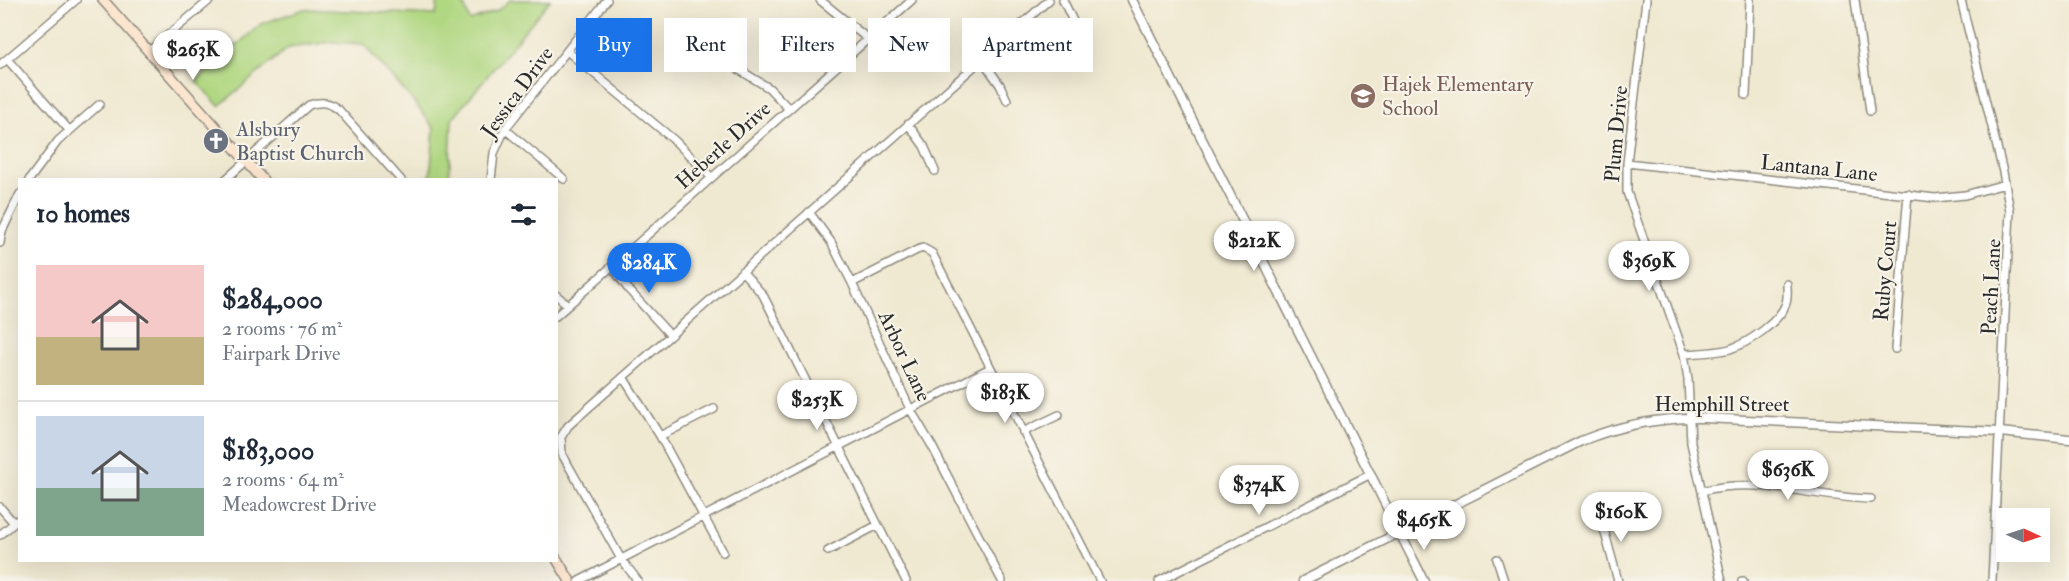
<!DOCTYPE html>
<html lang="en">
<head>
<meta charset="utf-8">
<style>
  body { margin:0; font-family:"IM FELL Double Pica",serif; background:#f2f2f3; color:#1f2937; height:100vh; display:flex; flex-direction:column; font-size:22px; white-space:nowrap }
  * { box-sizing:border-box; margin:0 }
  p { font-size:20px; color:#747a83 }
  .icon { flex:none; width:33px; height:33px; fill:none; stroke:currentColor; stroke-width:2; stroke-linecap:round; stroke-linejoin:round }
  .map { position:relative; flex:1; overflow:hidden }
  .sheet { position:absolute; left:18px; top:178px; width:540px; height:384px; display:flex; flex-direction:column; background:#fff; border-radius:0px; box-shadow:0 6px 24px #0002 }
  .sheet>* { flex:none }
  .hud { position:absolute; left:576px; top:18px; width:570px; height:54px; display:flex; gap:12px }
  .needle { width:39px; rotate:93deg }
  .fabs { position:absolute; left:1996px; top:508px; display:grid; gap:12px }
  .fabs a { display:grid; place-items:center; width:54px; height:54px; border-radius:0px; background:#fff; box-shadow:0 6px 24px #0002; font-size:30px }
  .price { position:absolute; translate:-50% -51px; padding:0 14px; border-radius:21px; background:#fff; color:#222; font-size:20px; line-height:39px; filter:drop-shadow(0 2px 3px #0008) }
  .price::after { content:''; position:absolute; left:50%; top:36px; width:18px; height:14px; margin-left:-9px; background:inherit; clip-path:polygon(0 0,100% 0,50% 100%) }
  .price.on { background:#1a73e8; color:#fff }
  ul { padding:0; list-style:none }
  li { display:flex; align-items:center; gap:18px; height:150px; padding:0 18px }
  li+li { border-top:2px solid #e0e1e3 }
  li span { display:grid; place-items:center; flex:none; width:168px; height:120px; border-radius:0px; color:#555 }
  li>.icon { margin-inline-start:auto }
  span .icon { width:72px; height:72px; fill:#fffc; stroke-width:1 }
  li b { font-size:26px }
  h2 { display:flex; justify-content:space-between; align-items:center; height:72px; padding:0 18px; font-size:26px }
  .tag { padding:0 21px; border-radius:0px; background:#fff; box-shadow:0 6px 24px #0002; font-size:21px; line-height:54px }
  .tag.on { background:#1a73e8; color:#fff }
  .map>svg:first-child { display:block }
  .green { fill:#b0d781; stroke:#6e8156; stroke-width:1.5 }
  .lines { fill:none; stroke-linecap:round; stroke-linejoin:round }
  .minor-casing { stroke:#8e8a7e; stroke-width:10 }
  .tertiary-casing { stroke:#8e8a7e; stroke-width:11 }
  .secondary-casing { stroke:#8e8a7e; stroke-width:12 }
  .minor { stroke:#fff; stroke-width:7 }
  .tertiary { stroke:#fff; stroke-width:8 }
  .secondary { stroke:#fce5cf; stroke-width:9 }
  .labels { text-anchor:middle; stroke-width:4.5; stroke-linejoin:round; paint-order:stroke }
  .education-label { font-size:21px; fill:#785e54; stroke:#f7f3e8; text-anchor:start }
  .street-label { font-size:21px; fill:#2b2b2b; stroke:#f7f3e8 }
  .worship-label { font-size:21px; fill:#5b616d; stroke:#f7f3e8; text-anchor:start }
</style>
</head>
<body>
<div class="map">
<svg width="2069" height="581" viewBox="0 0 2069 581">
  <rect width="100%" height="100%" fill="#f7f3e8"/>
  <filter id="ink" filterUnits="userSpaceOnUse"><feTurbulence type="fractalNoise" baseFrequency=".0167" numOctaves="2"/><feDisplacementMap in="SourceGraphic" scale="12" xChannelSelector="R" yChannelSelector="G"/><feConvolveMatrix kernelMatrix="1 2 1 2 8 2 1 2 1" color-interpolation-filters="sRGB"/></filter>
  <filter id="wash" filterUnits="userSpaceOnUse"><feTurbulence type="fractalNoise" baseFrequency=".008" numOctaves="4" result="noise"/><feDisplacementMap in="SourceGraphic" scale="24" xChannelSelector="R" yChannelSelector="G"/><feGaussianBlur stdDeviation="1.35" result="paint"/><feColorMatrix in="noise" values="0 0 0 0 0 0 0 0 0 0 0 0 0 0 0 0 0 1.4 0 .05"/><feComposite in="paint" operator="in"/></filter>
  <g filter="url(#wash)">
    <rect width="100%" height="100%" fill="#f0e9d2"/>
    <path class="green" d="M 438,0 L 462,0 L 470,21 L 497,11 L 510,0 L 550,0 L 452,119 L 449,180 L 430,180 L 434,128 L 414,102 L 363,44 L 332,42 L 288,48 L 219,106 L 196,81 L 261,24 L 304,9 L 436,15 Z"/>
  </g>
  <g filter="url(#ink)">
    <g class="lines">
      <g class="minor-casing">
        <path id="minor" d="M 820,0 L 868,39
          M 1063,0 L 1081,38
          M 1646,0 L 1627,163 L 1627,192 L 1684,354 L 1688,379 L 1691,443 L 1722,581
          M 1855,0 L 1870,111
          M 1961,0 L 2003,172 L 2010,211 L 1992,581
          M 713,49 L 738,69 L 769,88 L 789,109
          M 567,51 L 674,140 L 711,177
          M 148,52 L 210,0
          M 981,58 L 1000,85 L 1007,100
          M 7,59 L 69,130
          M 0,65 L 76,0
          M 1746,95 L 1750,0
          M 908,124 L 924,146 L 935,171
          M 505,129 L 564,179
          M 1627,163 L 1935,198 L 1965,195 L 2005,184
          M 29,180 L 58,141 L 100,104
          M 225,180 L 309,105 C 322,101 329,102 339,110 L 401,180
          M 491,180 L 494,153 L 505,129 L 607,0
          M 809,212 L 831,242 L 852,283 L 910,409 L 932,446 L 1002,581
          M 0,243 L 2,231 L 20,194
          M 612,267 L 629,290 L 670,335
          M 742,271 L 763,295 L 906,581
          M 852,283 L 917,250 L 923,248 L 932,253 L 1100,581
          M 556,295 L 568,305
          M 556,316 L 912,0
          M 1895,349 L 1908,194
          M 1684,354 C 1699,353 1715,353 1730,349 C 1748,343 1780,322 1786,303 C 1788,297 1787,290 1787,284
          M 623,377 L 660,436 L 723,552
          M 1023,432 L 1059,415
          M 660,436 L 714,409
          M 1702,491 C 1758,476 1815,498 1871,499
          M 0,507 L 14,523
          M 1599,511 L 1618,581
          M 0,535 L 20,518
          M 828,551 L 878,525
          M 1497,559 L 1504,581
          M 579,581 L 990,368
          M 638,581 L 621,559 L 562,454 L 561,437 L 568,426 L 1049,0
          M 1159,581 L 1371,474
          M 1742,581 L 1743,581"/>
      </g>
      <g class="tertiary-casing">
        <path id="tertiary" d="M 1132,0 L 1424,581
          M 1303,581 L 1581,441 C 1622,424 1661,417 1705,418 L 2000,432 L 2069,439"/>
      </g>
      <g class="secondary-casing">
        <path id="secondary" d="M 103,0 L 263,180
          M 556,558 L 570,581"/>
      </g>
      <use href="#minor" class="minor"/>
      <use href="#tertiary" class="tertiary"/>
      <use href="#secondary" class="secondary"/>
    </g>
  </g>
  <defs>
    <g id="school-disc" transform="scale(1.35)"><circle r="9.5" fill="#8d6e63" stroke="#f7f3e8"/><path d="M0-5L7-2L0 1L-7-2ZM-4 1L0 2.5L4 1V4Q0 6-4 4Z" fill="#fff"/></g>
    <g id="church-disc" transform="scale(1.35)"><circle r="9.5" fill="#6b7280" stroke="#f7f3e8"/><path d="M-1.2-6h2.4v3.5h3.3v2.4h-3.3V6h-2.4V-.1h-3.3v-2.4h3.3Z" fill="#fff"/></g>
  </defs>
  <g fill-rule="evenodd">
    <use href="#school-disc" x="1363" y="96"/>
    <use href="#church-disc" x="216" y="141"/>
  </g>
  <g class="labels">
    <g class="education-label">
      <text x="1382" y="91">Hajek Elementary<tspan x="1382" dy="24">School</tspan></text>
    </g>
    <g class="street-label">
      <text transform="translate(517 92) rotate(-54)" y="7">Jessica Drive</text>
      <text transform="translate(1616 134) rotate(-85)" y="7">Plum Drive</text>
      <text transform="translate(723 145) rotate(-42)" y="7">Heberle Drive</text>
      <text transform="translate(1819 168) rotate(6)" y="7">Lantana Lane</text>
      <text transform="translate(1885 271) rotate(-85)" y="7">Ruby Court</text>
      <text transform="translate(1991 287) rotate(-87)" y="7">Peach Lane</text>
      <text transform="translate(905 356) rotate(65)" y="7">Arbor Lane</text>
      <text x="1722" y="411">Hemphill Street</text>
    </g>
    <g class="worship-label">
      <text x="236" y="136">Alsbury<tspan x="236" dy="24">Baptist Church</tspan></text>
    </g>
  </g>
</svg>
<div class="fabs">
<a><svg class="needle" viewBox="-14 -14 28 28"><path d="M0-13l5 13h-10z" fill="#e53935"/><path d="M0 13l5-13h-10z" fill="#747a83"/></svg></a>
</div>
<b class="price" style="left:193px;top:81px">$263K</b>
<b class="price" style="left:1254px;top:272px">$212K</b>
<b class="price" style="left:1649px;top:292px">$369K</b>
<b class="price on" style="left:649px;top:294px">$284K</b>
<b class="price" style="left:1005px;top:424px">$183K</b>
<b class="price" style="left:817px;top:431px">$253K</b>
<b class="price" style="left:1788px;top:501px">$636K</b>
<b class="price" style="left:1259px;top:516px">$374K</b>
<b class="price" style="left:1621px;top:543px">$160K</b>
<b class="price" style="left:1424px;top:551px">$465K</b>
<div class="hud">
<a class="tag on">Buy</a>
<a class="tag">Rent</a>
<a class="tag">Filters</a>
<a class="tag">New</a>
<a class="tag">Apartment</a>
</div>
<section class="sheet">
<h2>10 homes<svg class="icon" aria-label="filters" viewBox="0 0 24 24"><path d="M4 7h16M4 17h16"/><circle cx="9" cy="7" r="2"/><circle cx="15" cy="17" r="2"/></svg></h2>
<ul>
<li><span style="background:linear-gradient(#f6c9c9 60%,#c2b280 0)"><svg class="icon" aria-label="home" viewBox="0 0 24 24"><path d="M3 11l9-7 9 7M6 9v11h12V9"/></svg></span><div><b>$284,000</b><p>2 rooms · 76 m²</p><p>Fairpark Drive</p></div></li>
<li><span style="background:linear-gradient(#c9d6e8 60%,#7fa58c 0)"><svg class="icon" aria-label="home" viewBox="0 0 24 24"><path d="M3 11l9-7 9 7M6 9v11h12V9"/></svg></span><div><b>$183,000</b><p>2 rooms · 64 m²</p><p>Meadowcrest Drive</p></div></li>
</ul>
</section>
</div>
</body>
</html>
